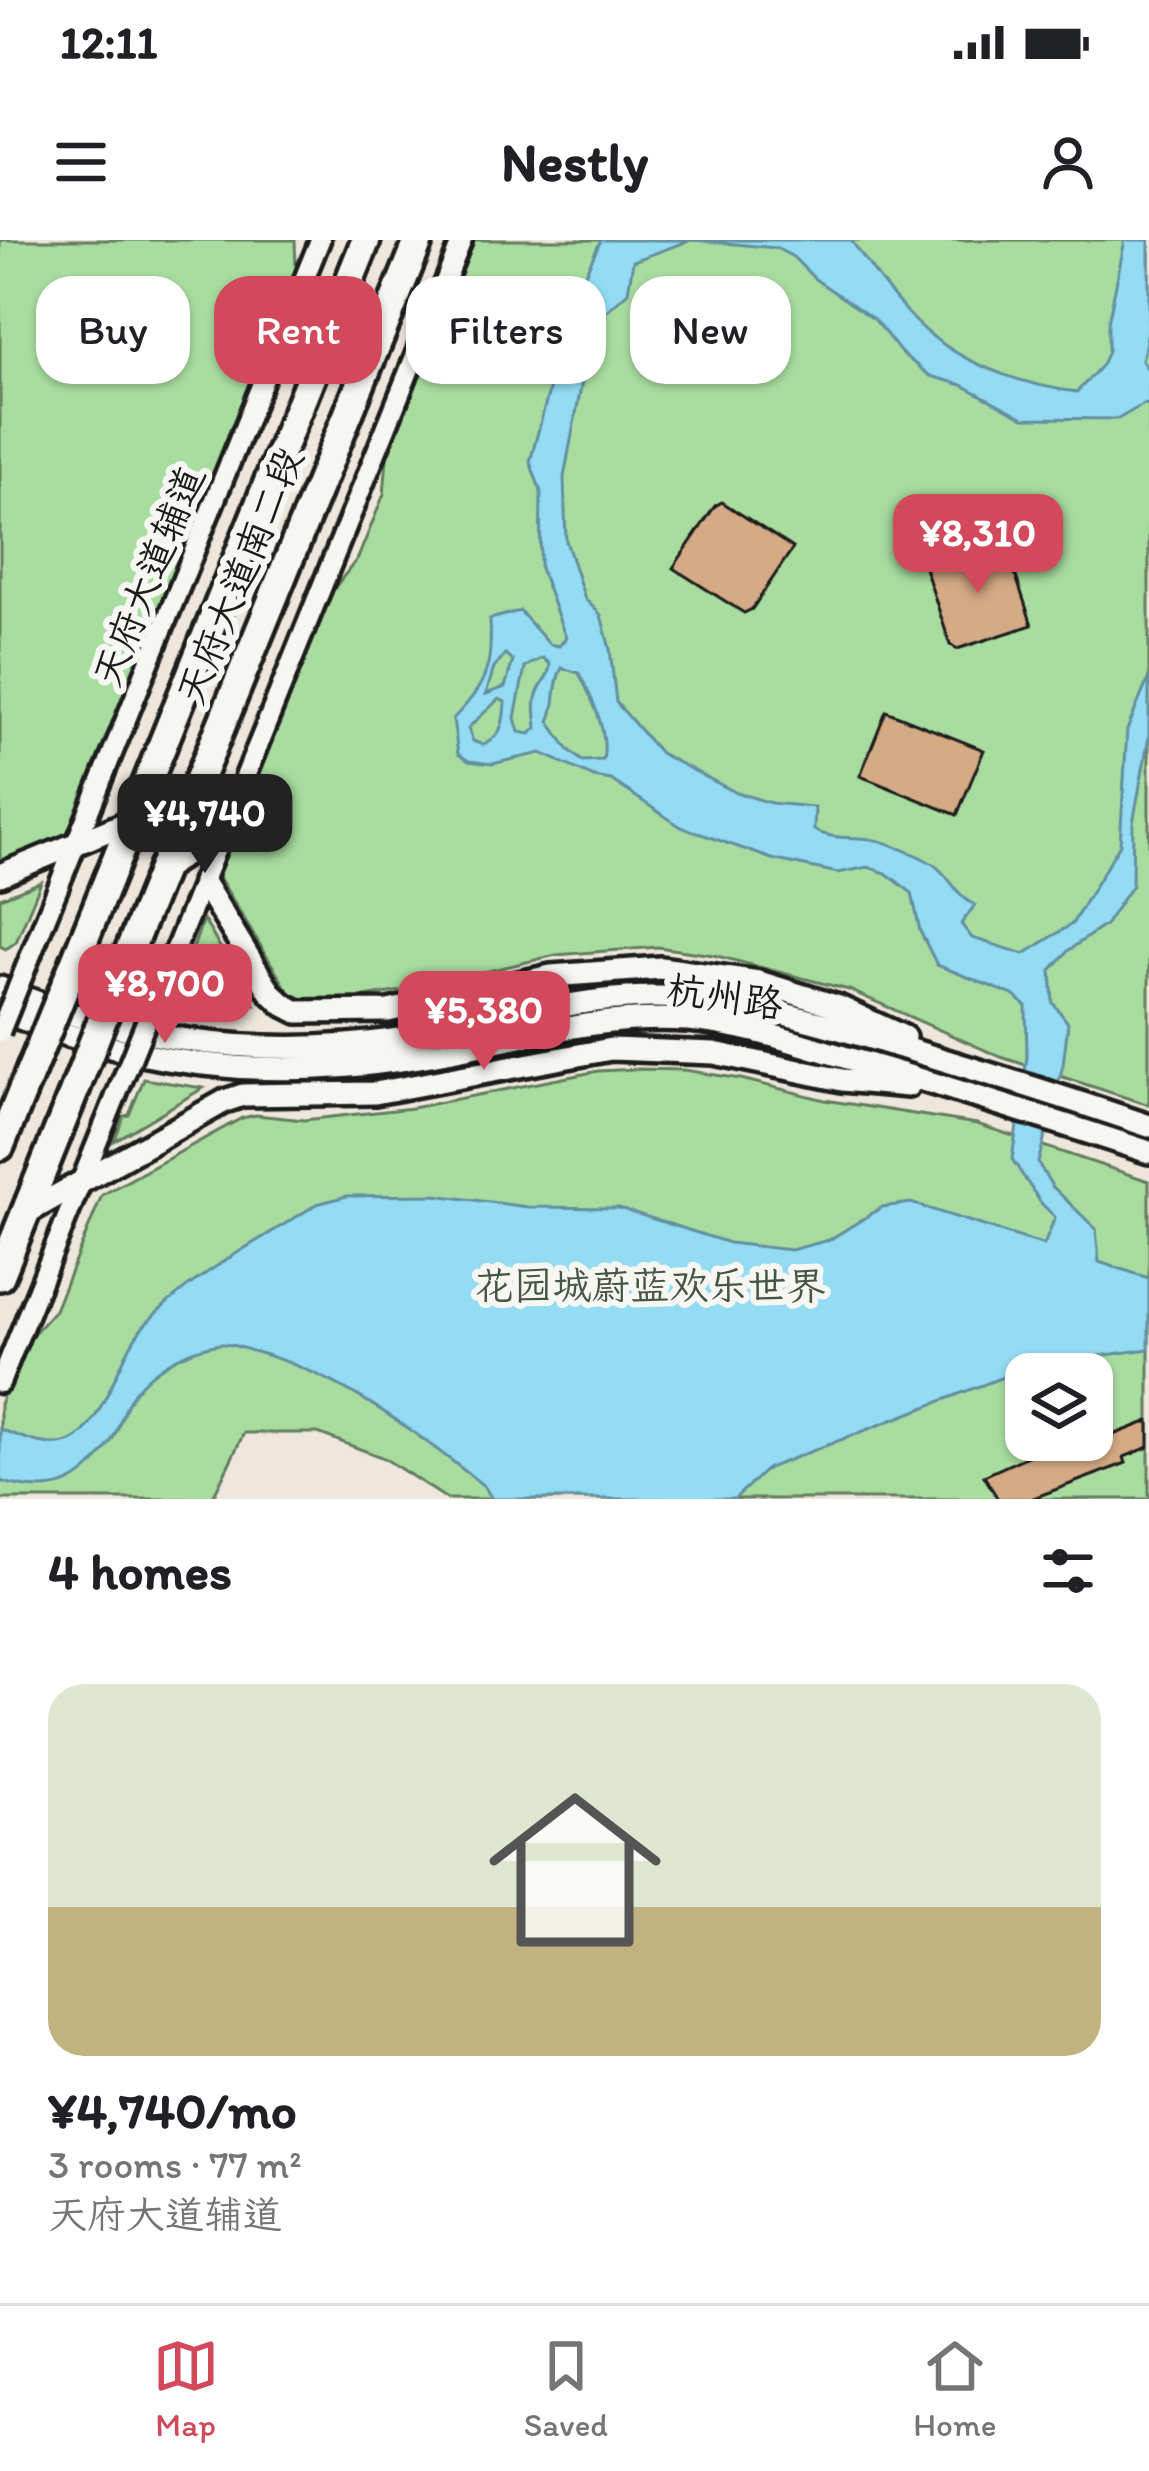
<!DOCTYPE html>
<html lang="en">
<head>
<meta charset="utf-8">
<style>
  body { margin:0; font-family:Itim,"LXGW WenKai TC",sans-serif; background:#f2f2f2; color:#202124; height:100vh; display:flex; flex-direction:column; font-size:45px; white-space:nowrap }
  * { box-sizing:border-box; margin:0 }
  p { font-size:39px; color:#757577 }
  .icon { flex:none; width:66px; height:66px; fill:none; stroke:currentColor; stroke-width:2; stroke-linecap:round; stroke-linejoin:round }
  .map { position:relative; height:1259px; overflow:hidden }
  .panel { display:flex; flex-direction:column; background:#fff; flex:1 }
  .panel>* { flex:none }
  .hud { position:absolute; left:36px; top:36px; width:1077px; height:108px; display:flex; gap:24px }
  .controls { position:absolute; left:1005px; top:1113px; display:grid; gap:24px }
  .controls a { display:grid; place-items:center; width:108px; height:108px; border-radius:24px; background:#fff; box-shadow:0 3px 9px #0004; font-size:60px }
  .price { position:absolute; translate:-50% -102px; padding:0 27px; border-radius:24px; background:#d1495b; color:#fff; font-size:39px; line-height:78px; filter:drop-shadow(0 3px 6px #0008) }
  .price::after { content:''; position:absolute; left:50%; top:72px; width:36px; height:27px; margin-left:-18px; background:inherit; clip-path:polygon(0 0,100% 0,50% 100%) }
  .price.active { background:#222; color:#fff }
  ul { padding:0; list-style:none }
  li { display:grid; align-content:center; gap:24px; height:636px; padding:0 48px }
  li+li { border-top:3px solid #e0e0e0 }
  li span { display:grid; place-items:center; height:372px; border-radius:36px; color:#555 }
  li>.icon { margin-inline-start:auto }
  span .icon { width:216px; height:216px; fill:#fffc; stroke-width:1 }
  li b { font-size:51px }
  h2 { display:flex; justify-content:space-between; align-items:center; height:144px; padding:0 48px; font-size:51px }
  .chip { padding:0 42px; border-radius:36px; background:#fff; box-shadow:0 3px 9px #0004; font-size:42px; line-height:108px }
  .chip.active { background:#d1495b; color:#fff }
  .status { display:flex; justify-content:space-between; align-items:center; height:84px; padding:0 60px; background:#fff; direction:ltr }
  .status svg { height:33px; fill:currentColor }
  header { display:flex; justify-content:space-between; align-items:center; height:156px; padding:0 48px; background:#fff; font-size:54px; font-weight:700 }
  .menu { display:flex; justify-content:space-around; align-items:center; height:168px; border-top:3px solid #e0e0e0; background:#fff; font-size:33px; color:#757577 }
  .menu a { display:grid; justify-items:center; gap:6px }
  .menu .active { color:#d1495b }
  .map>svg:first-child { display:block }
  .green { fill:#a9dda0; stroke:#627c5e; stroke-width:3; fill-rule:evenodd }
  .water { fill:#93dcf4; stroke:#638f9e; stroke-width:3; fill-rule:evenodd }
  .building { fill:#d5ab86; stroke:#1c1c1c; stroke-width:3 }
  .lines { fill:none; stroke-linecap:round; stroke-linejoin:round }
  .minor-casing { stroke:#1c1c1c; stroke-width:27 }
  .major-casing { stroke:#1c1c1c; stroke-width:30 }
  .highway-casing { stroke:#1c1c1c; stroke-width:36 }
  .minor { stroke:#f6f6f2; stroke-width:18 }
  .major { stroke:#f6f6f2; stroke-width:21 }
  .highway { stroke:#f6f6f2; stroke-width:27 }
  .minor-bridge-casing { stroke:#1c1c1c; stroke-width:27; stroke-linecap:butt }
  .highway-bridge-casing { stroke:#1c1c1c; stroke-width:36; stroke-linecap:butt }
  .minor-bridge { stroke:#f6f6f2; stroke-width:18 }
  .highway-bridge { stroke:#f6f6f2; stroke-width:27 }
  .labels { text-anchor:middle; stroke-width:12; stroke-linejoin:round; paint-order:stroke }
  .street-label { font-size:39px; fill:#1c1c1c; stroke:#f6f6f2 }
  .park-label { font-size:39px; fill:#465644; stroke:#f6f6f2 }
</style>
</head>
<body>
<div class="status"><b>12:11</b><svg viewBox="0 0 49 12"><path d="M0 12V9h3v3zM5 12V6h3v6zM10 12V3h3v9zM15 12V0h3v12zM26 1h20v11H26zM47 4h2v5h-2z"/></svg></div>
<header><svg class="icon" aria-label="menu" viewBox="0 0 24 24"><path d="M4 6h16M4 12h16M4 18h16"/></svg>Nestly<svg class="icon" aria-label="person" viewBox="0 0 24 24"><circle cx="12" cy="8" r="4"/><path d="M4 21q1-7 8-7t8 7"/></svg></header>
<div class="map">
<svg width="1149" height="1259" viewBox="0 0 1149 1259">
  <rect width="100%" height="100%" fill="#efe7dc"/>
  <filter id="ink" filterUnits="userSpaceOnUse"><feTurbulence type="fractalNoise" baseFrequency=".00833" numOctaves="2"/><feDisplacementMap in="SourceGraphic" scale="24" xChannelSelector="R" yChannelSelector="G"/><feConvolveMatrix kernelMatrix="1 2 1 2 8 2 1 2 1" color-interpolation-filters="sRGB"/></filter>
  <g filter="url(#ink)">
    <path class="green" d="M 0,0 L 295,0 L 296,28 L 69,594 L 0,621 Z
      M 472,0 L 1149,0 L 1149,865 L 1001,817 L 849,750 L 713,715 L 658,707 L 556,715 L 408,750 L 358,758 L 294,761 L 217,634 L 328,356 L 358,318 L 384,254 L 388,207 Z
      M 41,642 L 16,702 L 6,709 L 0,706 L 0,658 Z
      M 203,679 L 255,765 L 176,758 Z
      M 638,829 L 684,830 L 741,839 L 825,860 L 977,884 L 1149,941 L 1149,1259 L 447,1259 L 384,1218 L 318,1193 L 244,1193 L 212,1259 L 0,1259 L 0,1164 L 23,1105 L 55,1070 L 102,955 L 242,878 L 256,875 L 304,880 L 412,868 L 598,831 ZM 1026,1134 L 1092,1134 L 1092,1200 L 1026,1200 Z
      M 144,839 L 203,848 L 114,901 L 124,876 L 129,875 Z"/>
    <path class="water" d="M 601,0 L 691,0 L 633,21 L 628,52 L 602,75 L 584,131 L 564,237 L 566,301 L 585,359 L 601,375 L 610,409 L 616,462 L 660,513 L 735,552 L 771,563 L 815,567 L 814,590 C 837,603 864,593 889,604 C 905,611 929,618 941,631 C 954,644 958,656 975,665 L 961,684 L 972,698 L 1024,714 L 1072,684 L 1120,604 L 1127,490 L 1149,437 L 1149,497 L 1133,583 L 1132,645 L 1105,685 L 1069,710 L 1051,730 L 1053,763 L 1068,783 L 1063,825 L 1038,923 L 1052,946 L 1096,989 L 1099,1022 L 1149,1038 L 1149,1109 L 1034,1125 L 768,1228 L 734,1259 L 492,1259 L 484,1246 C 414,1191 344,1136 256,1112 C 245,1109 231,1103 220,1104 C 188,1109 153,1127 134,1153 C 123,1168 120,1188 110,1203 C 79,1249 50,1256 0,1241 L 0,1189 C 22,1197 48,1210 71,1201 C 102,1188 119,1114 144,1086 C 190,1035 260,1001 317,964 L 347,956 L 435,955 L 528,967 L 619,968 L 729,1003 L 791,1010 L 829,1000 L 882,967 L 911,963 L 1044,1005 L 1055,977 L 1041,963 L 1012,919 L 1027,817 L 1026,766 L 1013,755 L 937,725 L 920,691 L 912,653 L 886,633 L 868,627 L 838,633 L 772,619 L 681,587 L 611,540 L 594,537 L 541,513 L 492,524 L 469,521 L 458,514 L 453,479 C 487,443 492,429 490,379 L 520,371 L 549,404 L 559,406 L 566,398 L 540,328 L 541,252 L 530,222 L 557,120 L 583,38 ZM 505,414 L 513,421 L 505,447 L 486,454 L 494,428 ZM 543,418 L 550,424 C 549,437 544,439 539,450 C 533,462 536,475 537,488 L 530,494 L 519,492 L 515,478 L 525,427 ZM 562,428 L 579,433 C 592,458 609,493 603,520 L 582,521 L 568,509 L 549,481 C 558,463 552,446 562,428 ZM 499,459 L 505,462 C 504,484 502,495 483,505 L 473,501 L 468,488 Z
      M 693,0 L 851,0 C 875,34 904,75 937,100 C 976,129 1029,146 1077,152 L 1102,125 L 1108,111 L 1108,83 L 1125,0 L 1149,0 L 1149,86 L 1142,121 L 1149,131 L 1149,165 L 1144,164 L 1118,179 L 1024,178 L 962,145 L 930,136 L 901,113 L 875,80 L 815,39 L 793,17 L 776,8 Z"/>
    <path class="building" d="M 722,262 L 793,308 L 752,369 L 744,373 L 673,328 L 715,266 Z
      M 996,304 L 1007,309 L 1032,385 L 957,409 L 950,404 L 925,328 Z
      M 886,471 L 984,510 L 957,575 L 860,536 Z
      M 1107,1180 L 1113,1195 L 1149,1181 L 1149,1207 L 1124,1217 L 1126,1223 L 1031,1259 L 998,1259 L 984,1236 L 1063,1200 L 1092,1200 L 1092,1187 Z"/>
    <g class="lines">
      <g class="minor-casing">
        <path id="minor" d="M 163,631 L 222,593
          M 38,697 L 320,0
          M 165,735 L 462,0
          M 0,1143 L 116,856"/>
      </g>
      <g class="major-casing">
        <path id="major" d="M 0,635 L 131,581
          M 203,642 L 270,752 L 284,765 L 298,772 L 388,771 L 551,736 L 661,728 L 759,742 L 839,767 L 904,797
          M 0,748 C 128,801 262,820 400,799 C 484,786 564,758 650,757 C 739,756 822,783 907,809 C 988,833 1069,859 1149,886
          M 0,770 C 128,824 262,841 400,820 C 499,806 584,774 687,780 C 744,784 800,804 854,820 C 953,848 1051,880 1149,912
          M 28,972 L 225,861 L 243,855 L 375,853 L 611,809 L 714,813 L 842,840 L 908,846"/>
      </g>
      <g class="highway-casing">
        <path id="highway" d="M 79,712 L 366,0
          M 126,719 L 419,0
          M 0,906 L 31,830
          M 0,1036 L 76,847"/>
      </g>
      <use href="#minor" class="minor"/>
      <use href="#major" class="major"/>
      <use href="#highway" class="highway"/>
      <g class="minor-bridge-casing">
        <path id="minor-bridge" d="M 0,792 L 38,697
          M 116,856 L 165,735"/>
      </g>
      <g class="highway-bridge-casing">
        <path id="highway-bridge" d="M 31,830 L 79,712
          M 76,847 L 126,719"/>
      </g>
      <use href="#minor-bridge" class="minor-bridge"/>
      <use href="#highway-bridge" class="highway-bridge"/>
    </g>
  </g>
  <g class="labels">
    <g class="street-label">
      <text transform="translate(148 336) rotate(-68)" y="14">天府大道辅道</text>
      <text transform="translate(239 336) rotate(-68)" y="14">天府大道南二段</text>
      <text transform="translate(725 756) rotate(8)" y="14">杭州路</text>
    </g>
    <g class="park-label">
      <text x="650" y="1059">花园城蔚蓝欢乐世界</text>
    </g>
  </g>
</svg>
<div class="controls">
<a><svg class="icon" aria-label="layers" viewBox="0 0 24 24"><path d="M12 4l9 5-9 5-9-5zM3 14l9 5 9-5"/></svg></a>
</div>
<b class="price" style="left:978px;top:356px">¥8,310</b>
<b class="price active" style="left:205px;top:636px">¥4,740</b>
<b class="price" style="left:165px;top:806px">¥8,700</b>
<b class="price" style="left:484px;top:833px">¥5,380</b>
<div class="hud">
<a class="chip">Buy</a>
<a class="chip active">Rent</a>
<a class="chip">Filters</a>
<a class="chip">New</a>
</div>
</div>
<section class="panel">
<h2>4 homes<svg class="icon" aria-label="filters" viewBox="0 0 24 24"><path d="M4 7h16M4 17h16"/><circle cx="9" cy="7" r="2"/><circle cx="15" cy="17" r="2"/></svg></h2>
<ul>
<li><span style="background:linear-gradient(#dfe7d0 60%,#c2b280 0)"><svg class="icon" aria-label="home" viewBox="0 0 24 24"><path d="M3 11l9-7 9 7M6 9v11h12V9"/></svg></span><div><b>¥4,740/mo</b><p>3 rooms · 77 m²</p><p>天府大道辅道</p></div></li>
</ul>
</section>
<nav class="menu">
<a class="active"><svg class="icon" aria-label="map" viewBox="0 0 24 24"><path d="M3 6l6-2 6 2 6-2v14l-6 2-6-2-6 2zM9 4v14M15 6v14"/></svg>Map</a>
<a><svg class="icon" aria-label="saved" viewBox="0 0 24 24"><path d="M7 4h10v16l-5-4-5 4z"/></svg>Saved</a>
<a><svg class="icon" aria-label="home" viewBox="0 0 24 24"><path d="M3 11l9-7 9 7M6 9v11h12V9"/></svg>Home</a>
</nav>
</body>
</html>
